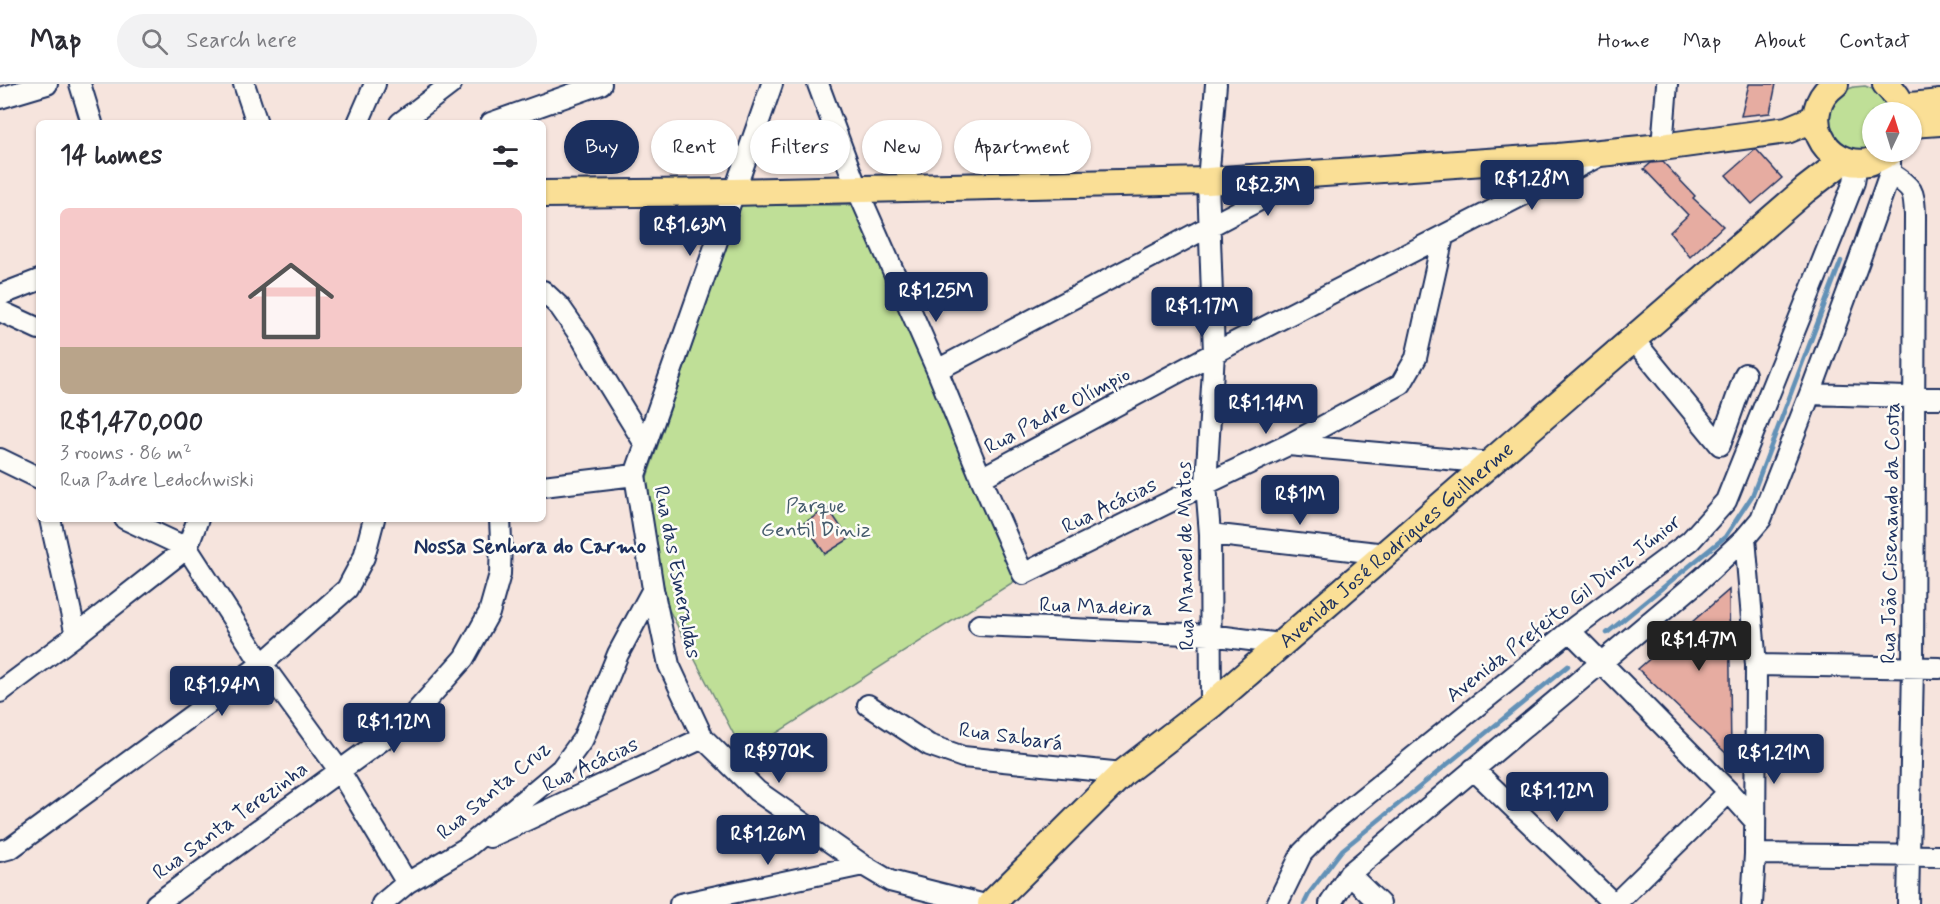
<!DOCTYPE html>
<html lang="en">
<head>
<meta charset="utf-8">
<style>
  body { margin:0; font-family:Mynerve,sans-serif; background:#f2f2f3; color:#2b2b33; height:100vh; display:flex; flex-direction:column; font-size:22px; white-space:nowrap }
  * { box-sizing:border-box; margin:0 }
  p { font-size:20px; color:#7c7c81 }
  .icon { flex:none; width:33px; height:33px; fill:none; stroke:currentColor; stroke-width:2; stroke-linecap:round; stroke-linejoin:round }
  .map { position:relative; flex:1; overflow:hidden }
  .drawer { position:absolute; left:36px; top:36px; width:510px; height:402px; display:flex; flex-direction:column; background:#fff; border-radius:9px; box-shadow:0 2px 4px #0004 }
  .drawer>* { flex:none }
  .banner { position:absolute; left:564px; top:36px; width:570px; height:54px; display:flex; gap:12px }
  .needle { width:39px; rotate:4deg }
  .controls { position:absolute; left:1862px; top:18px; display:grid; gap:12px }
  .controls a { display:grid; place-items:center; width:60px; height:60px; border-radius:50%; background:#fff; box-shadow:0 2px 4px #0004; font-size:30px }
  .price { position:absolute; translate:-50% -51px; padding:0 14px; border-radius:6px; background:#1b2f5e; color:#fff; font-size:20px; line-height:39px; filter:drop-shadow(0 2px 3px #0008) }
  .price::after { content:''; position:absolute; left:50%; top:36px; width:18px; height:14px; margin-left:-9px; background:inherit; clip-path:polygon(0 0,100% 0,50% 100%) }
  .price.on { background:#222; color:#fff }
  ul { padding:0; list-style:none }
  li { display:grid; align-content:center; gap:12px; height:318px; padding:0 24px }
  li span { display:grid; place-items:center; height:186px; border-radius:9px; color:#555 }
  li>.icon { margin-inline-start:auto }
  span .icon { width:108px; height:108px; fill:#fffc; stroke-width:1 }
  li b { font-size:26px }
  h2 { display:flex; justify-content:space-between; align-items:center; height:72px; padding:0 24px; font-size:26px }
  .tag { padding:0 21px; border-radius:27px; background:#fff; box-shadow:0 2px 4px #0004; font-size:21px; line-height:54px }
  .tag.on { background:#1b2f5e; color:#fff }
  header { display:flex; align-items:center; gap:36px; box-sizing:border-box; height:84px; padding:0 30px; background:#fff; border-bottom:2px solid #e1e1e2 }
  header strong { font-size:28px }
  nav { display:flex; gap:33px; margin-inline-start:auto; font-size:21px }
  .search { width:420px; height:54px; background:#f2f2f3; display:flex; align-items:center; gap:15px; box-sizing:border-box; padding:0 21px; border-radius:33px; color:#7c7c81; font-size:22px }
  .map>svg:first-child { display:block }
  .green { fill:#bfdf97; stroke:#6d877a; stroke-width:1.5 }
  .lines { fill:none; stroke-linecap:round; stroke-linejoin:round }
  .stream { stroke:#6291b7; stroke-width:4.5 }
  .building { fill:#e6aca1; stroke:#1b2f5e; stroke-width:1.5 }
  .minor-casing { stroke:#1b2f5e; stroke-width:24 }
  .major-casing { stroke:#1b2f5e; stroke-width:30 }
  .minor { stroke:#fdfcf7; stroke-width:20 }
  .major { stroke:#fadf96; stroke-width:26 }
  .labels { text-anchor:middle; stroke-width:5; stroke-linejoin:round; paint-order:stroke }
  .street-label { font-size:21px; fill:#1b2f5e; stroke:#fdfcf7 }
  .park-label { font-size:21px; fill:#445b6c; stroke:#fdfcf7 }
  .neighbourhood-label { font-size:22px; font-weight:bold; fill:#1b2f5e; stroke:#fdfcf7 }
</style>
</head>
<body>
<header>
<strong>Map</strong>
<div class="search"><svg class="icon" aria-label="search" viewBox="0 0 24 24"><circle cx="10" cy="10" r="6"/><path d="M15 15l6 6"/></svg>Search here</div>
<nav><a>Home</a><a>Map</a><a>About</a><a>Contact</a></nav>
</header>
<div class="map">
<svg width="1940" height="820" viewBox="0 0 1940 820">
  <rect width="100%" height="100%" fill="#f6e4dd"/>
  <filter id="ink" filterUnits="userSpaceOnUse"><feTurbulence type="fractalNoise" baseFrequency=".0167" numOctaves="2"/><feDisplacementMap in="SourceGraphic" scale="12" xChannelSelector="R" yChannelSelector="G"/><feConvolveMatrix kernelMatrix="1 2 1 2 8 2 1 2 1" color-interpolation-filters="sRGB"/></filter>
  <g filter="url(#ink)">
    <path class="green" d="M 1865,2 C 1882,8 1884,13 1892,28 L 1872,28 L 1872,66 L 1864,68 L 1843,63 L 1829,46 L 1829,24 L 1843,7 L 1854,3 Z
      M 740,121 L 859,121 L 1018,495 L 744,670 L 667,522 L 646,396 Z"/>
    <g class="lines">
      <path class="stream" d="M 1607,549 L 1725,453 L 1752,412 L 1841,177
        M 1304,820 L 1310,808 L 1342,766 L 1568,582"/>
    </g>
    <path class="building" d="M 1749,0 L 1776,0 L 1770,29 L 1741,32 Z
      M 1756,65 L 1782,94 L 1752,120 L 1726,91 Z
      M 1663,78 L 1695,112 L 1693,114 L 1723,142 L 1690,173 L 1670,148 L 1688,131 L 1644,85 L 1651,79 Z
      M 828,424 L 849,455 L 825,470 L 804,439 Z
      M 1729,506 L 1731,674 L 1638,585 Z"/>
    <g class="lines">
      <g class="minor-casing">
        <path id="minor" d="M 80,0 L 92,39
          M 244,0 L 257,39
          M 772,0 L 635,391 L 653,505 L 669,581 L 703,654 L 757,707 L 863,781 L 890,797 L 981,820
          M 818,0 L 857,105 L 937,286 L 981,394 L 1023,490 L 1206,400 L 1288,361 L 1401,300 L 1416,274 L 1443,153
          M 0,14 L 47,0
          M 358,39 L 375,0
          M 400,39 L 451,0
          M 491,39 L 601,0
          M 1662,63 L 1667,0
          M 1890,89 C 1912,104 1914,104 1915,131 L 1913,583 L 1908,820
          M 543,207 L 560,223 L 583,256 L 605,295 L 645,360
          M 0,211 L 39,196
          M 0,227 L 39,245
          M 1633,255 L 1720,361 L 1745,290
          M 937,286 L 1305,92
          M 1810,310 L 1940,314
          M 1288,361 L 1492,379
          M 0,375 L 39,394
          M 981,394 L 1214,269 L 1597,73
          M 543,402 L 635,391
          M 50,435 L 76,551
          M 125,435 L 187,464 L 262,580 L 339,686 L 407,799
          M 1210,450 L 1386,470
          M 1745,454 L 1756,581 L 1755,770 L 1752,820
          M 979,541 L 1210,551 L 1281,560
          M 1570,547 L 1729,708
          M 1756,581 L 1940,584
          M 0,608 L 76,551 L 187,464 L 198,435
          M 868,621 L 929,661 L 963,673 L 1123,689
          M 1211,621 L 1210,450 L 1206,400 L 1214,269 L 1208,97 L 1216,0
          M 1473,685 L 1614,820
          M 490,753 L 703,654
          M 0,767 L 11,764 L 262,580 L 347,505 L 364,473 L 374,435
          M 1755,770 L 1940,772
          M 1349,790 L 1380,820
          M 156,820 L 407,638 L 464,574 L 489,529 L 500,490 L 501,456 L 500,435
          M 382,820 L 407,799 L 466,764 L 561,685 L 583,655 L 618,570 L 653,505
          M 680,820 L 863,781
          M 1277,820 L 1302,769 L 1333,738 L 1576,542 L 1690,457 L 1726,417 L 1841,131 L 1854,98 L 1857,79
          M 1330,820 L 1349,790 L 1701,495 L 1745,454 L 1761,435 L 1810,310 L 1859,177 L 1890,89 L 1890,68
          M 1615,820 L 1729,708 L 1755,737"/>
      </g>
      <g class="major-casing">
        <g id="major">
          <path d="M 1835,0 C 1796,28 1823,86 1869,78 C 1876,76 1883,71 1890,68"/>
          <path d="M 1886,0 C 1894,8 1901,16 1903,28"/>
          <path d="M 1902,23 L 1940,19"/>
          <path d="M 1911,40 L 1940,38"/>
          <path d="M 543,110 L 733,108 L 1208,97 L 1558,73 L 1662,63 L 1787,46 L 1816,34"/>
          <path id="s1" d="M 991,820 L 1123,689 L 1211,621 L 1805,106 L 1844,76"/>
        </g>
      </g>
      <use href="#minor" class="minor"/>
      <use href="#major" class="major"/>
    </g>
  </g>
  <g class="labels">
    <g class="street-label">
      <text transform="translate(1057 326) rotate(-28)" y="7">Rua Padre Olímpio</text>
      <text transform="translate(1109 421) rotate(-26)" y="7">Rua Acácias</text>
      <text transform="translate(1890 449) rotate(-89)" y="7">Rua João Cisenando da Costa</text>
      <text dy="7" stroke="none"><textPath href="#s1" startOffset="542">Avenida José Rodrigues Guilherme</textPath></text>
      <text transform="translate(1185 472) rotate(-91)" y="7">Rua Manoel de Matos</text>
      <text transform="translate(678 488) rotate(79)" y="7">Rua das Esmeraldas</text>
      <text transform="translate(1096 522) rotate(2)" y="7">Rua Madeira</text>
      <text transform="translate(1563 524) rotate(-38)" y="7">Avenida Prefeito Gil Diniz Júnior</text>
      <text transform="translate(1011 652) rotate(8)" y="7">Rua Sabará</text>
      <text transform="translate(590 680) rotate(-25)" y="7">Rua Acácias</text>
      <text transform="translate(493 706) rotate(-40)" y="7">Rua Santa Cruz</text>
      <text transform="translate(230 736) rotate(-36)" y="7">Rua Santa Terezinha</text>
    </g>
    <g class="park-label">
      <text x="816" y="428">Parque<tspan x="816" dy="24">Gentil Diniz</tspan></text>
    </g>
    <g class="neighbourhood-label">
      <text x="530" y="469">Nossa Senhora do Carmo</text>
    </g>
  </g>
</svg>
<div class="controls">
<a><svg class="needle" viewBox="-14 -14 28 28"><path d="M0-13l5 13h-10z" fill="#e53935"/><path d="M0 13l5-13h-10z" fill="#7c7c81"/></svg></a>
</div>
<b class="price" style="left:1532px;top:127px">R$1.28M</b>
<b class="price" style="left:1268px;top:133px">R$2.3M</b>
<b class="price" style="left:690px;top:173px">R$1.63M</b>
<b class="price" style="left:936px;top:239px">R$1.25M</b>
<b class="price" style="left:1202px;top:254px">R$1.17M</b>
<b class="price" style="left:1266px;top:351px">R$1.14M</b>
<b class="price" style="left:1300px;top:442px">R$1M</b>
<b class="price on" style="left:1699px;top:588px">R$1.47M</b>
<b class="price" style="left:222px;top:633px">R$1.94M</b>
<b class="price" style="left:394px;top:670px">R$1.12M</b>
<b class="price" style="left:779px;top:700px">R$970K</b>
<b class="price" style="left:1774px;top:701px">R$1.21M</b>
<b class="price" style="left:1557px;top:739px">R$1.12M</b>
<b class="price" style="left:768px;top:782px">R$1.26M</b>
<div class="banner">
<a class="tag on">Buy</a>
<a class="tag">Rent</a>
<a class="tag">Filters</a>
<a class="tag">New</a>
<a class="tag">Apartment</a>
</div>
<section class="drawer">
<h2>14 homes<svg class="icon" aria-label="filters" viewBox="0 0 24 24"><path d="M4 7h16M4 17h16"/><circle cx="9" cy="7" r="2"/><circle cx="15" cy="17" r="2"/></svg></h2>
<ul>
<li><span style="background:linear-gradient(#f6c9c9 75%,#b9a48a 0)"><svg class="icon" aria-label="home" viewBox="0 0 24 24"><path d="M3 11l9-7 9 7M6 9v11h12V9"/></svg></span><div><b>R$1,470,000</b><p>3 rooms · 86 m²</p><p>Rua Padre Ledochwiski</p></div></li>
</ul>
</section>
</div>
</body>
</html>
